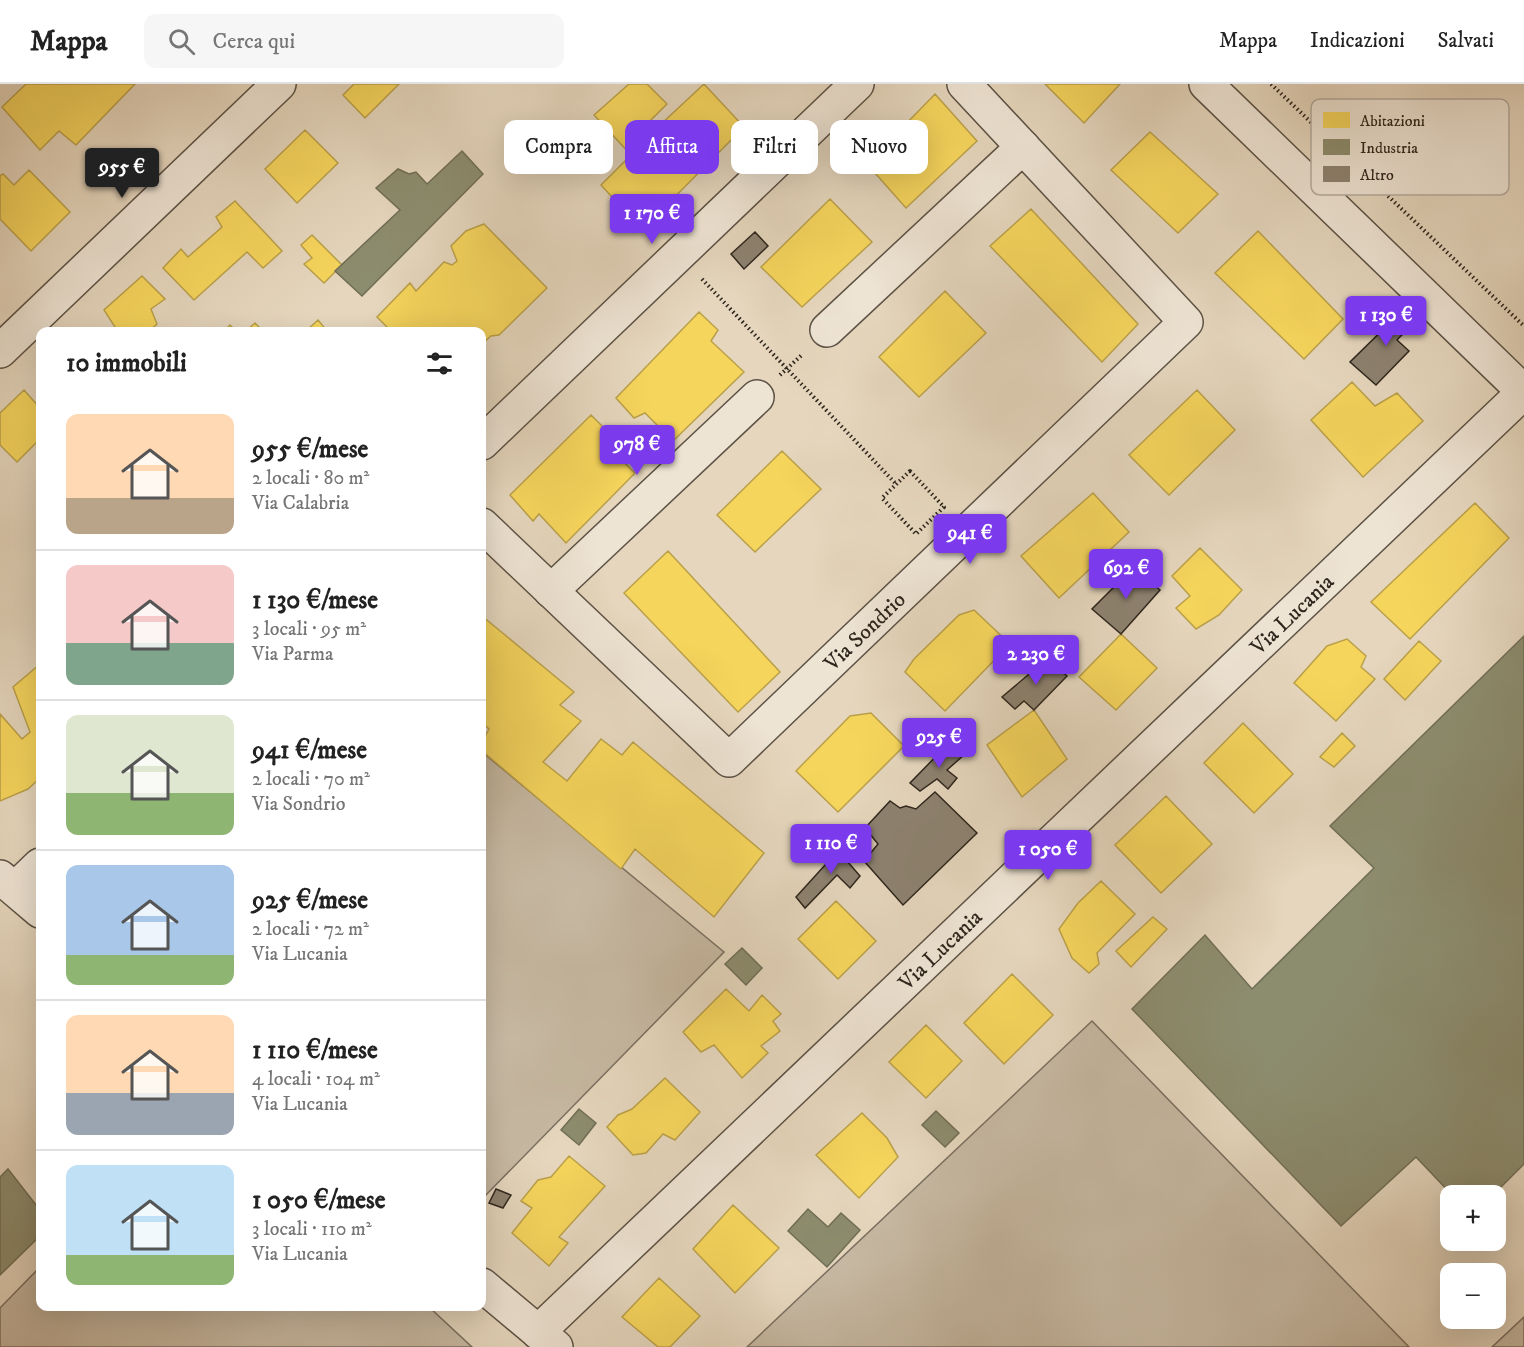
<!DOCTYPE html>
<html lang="it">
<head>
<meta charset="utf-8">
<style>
  body { margin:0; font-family:"IM FELL DW Pica",serif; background:#f6f6f6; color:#222; height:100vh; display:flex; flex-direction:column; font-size:22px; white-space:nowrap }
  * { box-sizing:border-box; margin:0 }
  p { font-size:20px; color:#767676 }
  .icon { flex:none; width:33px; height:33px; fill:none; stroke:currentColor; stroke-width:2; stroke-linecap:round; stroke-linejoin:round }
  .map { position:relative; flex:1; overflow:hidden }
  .drawer { position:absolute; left:36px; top:243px; width:450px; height:984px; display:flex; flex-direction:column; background:#fff; border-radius:12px; box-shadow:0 6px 24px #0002 }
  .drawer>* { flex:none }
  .top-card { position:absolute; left:504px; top:36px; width:570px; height:54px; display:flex; gap:12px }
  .fabs { position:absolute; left:1440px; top:1101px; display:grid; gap:12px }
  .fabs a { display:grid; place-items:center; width:66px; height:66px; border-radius:12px; background:#fff; box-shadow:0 6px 24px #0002; font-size:30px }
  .price { position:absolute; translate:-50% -51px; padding:0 14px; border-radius:6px; background:#7c3aed; color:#fff; font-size:20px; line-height:39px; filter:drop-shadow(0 2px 3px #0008) }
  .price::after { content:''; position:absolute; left:50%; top:36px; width:18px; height:14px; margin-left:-9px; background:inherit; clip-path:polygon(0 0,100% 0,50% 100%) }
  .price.selected { background:#222; color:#fff }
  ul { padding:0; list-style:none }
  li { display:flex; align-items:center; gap:18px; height:150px; padding:0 30px }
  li+li { border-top:2px solid #e0e0e0 }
  li span { display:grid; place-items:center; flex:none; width:168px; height:120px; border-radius:12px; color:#555 }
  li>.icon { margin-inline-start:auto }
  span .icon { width:72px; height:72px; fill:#fffc; stroke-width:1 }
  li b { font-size:26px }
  h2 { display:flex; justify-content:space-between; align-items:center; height:72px; padding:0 30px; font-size:26px }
  .chip { padding:0 21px; border-radius:12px; background:#fff; box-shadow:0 6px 24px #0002; font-size:21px; line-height:54px }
  .chip.selected { background:#7c3aed; color:#fff }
  header { display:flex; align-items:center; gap:36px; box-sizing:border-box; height:84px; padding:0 30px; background:#fff; border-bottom:2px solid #e0e0e0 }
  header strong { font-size:28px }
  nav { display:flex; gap:33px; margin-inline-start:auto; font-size:21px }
  .search { width:420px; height:54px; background:#f6f6f6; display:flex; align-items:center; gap:15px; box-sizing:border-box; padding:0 21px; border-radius:12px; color:#767676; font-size:22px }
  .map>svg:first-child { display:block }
  .green { fill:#c6b8a2; stroke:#7a6f60; stroke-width:1.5 }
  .homes { fill:#f6d55c; stroke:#baa049; stroke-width:1.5 }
  .industry { fill:#8c8c6e; stroke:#706d56; stroke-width:1.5 }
  .building { fill:#8d8270; stroke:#2e261d; stroke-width:1.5 }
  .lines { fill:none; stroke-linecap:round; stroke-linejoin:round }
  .minor-casing { stroke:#5c5245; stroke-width:36 }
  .path { stroke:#2e261d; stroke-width:4; stroke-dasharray:1.5 3; stroke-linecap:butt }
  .minor { stroke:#eee4d4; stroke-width:33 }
  .labels { text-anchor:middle; stroke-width:6; stroke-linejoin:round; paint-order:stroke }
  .street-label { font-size:22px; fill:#2e261d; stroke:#eee4d4 }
  .key { fill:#eee4d4; stroke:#b4ab9d; stroke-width:1.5 }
  .key-label { font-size:16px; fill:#2e261d }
</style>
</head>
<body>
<header>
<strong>Mappa</strong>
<div class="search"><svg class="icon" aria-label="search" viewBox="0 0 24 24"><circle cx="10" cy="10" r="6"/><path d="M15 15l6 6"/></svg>Cerca qui</div>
<nav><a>Mappa</a><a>Indicazioni</a><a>Salvati</a></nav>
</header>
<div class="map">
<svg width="1524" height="1263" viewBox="0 0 1524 1263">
  <rect width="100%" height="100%" fill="#e5d6bd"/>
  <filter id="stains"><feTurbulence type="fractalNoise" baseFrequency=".00333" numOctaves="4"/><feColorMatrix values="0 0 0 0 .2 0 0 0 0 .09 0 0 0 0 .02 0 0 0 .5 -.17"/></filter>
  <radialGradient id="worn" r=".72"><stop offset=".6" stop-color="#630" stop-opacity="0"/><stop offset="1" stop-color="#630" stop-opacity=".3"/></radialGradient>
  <path class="green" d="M 482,668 L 724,868 L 482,1115 Z
    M 1092,937 L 1409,1263 L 747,1263 Z
    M 40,1183 L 40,1222 L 429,1223 L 472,1263 L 0,1263 L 0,1224 Z
    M 1524,1233 L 1524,1263 L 1492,1263 Z"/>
  <path class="homes" d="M 26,0 L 135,0 L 76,61 L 59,47 L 40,66 L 2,23 Z
    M 354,0 L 399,0 L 365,34 L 343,11 Z
    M 629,0 L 647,0 L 667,20 L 651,36 L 659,42 L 704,0 L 744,43 L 642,146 L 601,101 L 631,71 L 594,31 Z
    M 1045,0 L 1120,0 L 1084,39 Z
    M 935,10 L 977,57 L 906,124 L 867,80 Z
    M 305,46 L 338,79 L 297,119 L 265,85 Z
    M 1150,48 L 1218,110 L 1178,149 L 1111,86 Z
    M 29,86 L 70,128 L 31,167 L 0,135 L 0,92 L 3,90 L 14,101 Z
    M 830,115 L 872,158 L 802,223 L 761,183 Z
    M 235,117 L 282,167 L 263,184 L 247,168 L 194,216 L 163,184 L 181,165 L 188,173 L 222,143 L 216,133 Z
    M 1031,125 L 1138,240 L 1102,278 L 990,162 Z
    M 484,140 L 547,204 L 499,251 L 491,252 L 482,260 L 482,248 L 392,248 L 377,233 L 410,199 L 416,207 L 444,178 L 452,181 L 457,177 L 451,162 L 466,147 Z
    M 1258,147 L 1343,235 L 1304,275 L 1215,189 Z
    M 312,151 L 342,181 L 324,199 L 304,180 L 312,174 L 301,161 Z
    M 142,192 L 165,215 L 151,225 L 157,240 L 148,248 L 109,248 L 115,243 L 104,226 Z
    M 945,207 L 986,249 L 919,313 L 879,273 Z
    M 699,228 L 718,246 L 711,257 L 744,288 L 673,357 L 645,329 L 634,334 L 616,314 Z
    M 318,236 L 328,248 L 305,248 Z
    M 255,239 L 264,248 L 245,248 Z
    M 230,241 L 237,248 L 223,248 Z
    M 1352,298 L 1375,322 L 1397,309 L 1423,337 L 1363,393 L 1311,336 Z
    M 24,306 L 40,324 L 40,355 L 17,378 L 0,361 L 0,329 Z
    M 1197,306 L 1235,346 L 1169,411 L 1129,371 Z
    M 591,331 L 615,355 L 609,364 L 635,389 L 566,459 L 539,430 L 533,437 L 510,411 Z
    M 782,367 L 821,405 L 755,468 L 717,431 Z
    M 1093,409 L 1129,448 L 1059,514 L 1021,472 Z
    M 1475,419 L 1509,454 L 1410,555 L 1371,518 Z
    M 1200,464 L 1242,506 L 1219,531 L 1196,545 L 1176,524 L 1190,512 L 1172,492 Z
    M 668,467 L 780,588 L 738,628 L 624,509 Z
    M 974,526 L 1010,560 L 945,627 L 905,588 L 914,575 L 959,531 Z
    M 482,532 L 574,608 L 560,621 L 581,637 L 543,678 L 567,697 L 601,655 L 622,671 L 633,658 L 764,769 L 714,833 L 635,765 L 621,785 L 482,667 L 482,658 L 489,645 L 482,639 Z
    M 1121,550 L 1157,584 L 1116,626 L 1079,593 Z
    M 1347,555 L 1366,572 L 1361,583 L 1375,595 L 1336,637 L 1294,599 L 1327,562 Z
    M 1419,557 L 1441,577 L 1405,616 L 1384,595 Z
    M 40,580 L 40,694 L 28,705 L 0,717 L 0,630 L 22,655 L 30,648 L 13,603 Z
    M 1034,626 L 1067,675 L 1022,713 L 987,661 Z
    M 871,629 L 904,662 L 838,728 L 796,687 L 850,632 Z
    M 1243,639 L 1293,690 L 1254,729 L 1204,679 Z
    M 1342,649 L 1355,662 L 1334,683 L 1320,673 Z
    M 1166,712 L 1212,760 L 1161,809 L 1115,761 Z
    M 1101,797 L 1135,830 L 1097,869 L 1099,880 L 1089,889 L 1072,874 L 1059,845 L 1078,819 Z
    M 836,817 L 876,857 L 838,895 L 798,855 Z
    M 1153,833 L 1167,845 L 1131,883 L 1116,867 Z
    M 1012,890 L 1053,931 L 1004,980 L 964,939 Z
    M 726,905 L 749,927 L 762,911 L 781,930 L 773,937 L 780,947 L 761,962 L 768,969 L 742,994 L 714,961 L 701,968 L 683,948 Z
    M 926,941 L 962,977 L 926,1014 L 889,978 Z
    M 665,994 L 700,1028 L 675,1056 L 663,1050 L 646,1069 L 633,1071 L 607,1043 L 618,1031 L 632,1025 Z
    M 862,1029 L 887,1054 L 898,1073 L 859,1114 L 816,1071 Z
    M 569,1072 L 605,1102 L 559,1153 L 568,1159 L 549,1182 L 512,1149 L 532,1124 L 521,1117 L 538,1096 L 551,1093 Z
    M 733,1121 L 779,1164 L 735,1209 L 693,1165 Z
    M 659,1194 L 700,1232 L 670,1263 L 658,1263 L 622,1233 Z"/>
  <path class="industry" d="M 462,67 L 483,90 L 362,212 L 335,187 L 400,126 L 376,104 L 398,85 L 409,90 L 416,88 L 427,100 Z
    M 1524,552 L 1524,1080 L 1492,1112 L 1453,1112 L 1416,1073 L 1341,1142 L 1132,925 L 1205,851 L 1252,905 L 1374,784 L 1330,742 Z
    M 742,864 L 762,884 L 746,901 L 725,880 Z
    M 579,1025 L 596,1039 L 579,1061 L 561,1046 Z
    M 936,1027 L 959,1049 L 945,1063 L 922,1041 Z
    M 8,1085 L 40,1126 L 40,1152 L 0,1191 L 0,1093 Z
    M 808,1125 L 828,1143 L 841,1129 L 860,1146 L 827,1183 L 788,1147 Z"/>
  <path class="building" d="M 755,148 L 768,162 L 744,185 L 731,170 Z
    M 1411,218 L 1423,229 L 1397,256 L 1409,267 L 1376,301 L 1350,278 Z
    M 1134,483 L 1160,506 L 1121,550 L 1092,525 Z
    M 1048,574 L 1067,592 L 1034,626 L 1024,617 L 1015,625 L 1002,613 Z
    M 950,658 L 965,670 L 947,686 L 957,694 L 948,705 L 937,695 L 920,707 L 910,699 Z
    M 935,708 L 977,749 L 903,821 L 864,777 L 878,760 L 865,744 L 890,717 L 900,724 L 906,722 L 916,725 Z
    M 846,758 L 857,765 L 847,777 L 860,792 L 850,804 L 837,791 L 805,824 L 796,813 Z
    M 496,1105 L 511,1111 L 503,1124 L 489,1119 Z"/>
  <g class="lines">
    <g class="minor-casing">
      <g id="minor">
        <path d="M 827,246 L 1023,63"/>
        <path d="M 0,267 L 279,0"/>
        <path d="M 482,359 L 857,0"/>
        <path id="s1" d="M 482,441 L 729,676 L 1186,238 L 964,0"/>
        <path d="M 551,507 L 757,313"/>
        <path d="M 0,793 L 40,827"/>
        <path d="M 15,805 L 40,781"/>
        <path d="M 482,1201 L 556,1263"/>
        <path id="s2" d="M 538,1248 L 1524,308 L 1206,0"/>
      </g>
    </g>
    <path class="path" d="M 1271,0 L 1524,242
      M 702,195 L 896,400
      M 780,291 L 803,270
      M 910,387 L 944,423 L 916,450 L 882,414 Z"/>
    <use href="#minor" class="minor"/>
  </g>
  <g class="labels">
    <g class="street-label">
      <text dy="8" stroke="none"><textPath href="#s2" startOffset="1041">Via Lucania</textPath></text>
      <text dy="8" stroke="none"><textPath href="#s1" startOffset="528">Via Sondrio</textPath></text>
      <text dy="8" stroke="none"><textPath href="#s2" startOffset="555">Via Lucania</textPath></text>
    </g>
  </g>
  <rect x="1311" y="15" width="198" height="96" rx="9" class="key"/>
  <rect x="1323" y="28" width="27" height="16" fill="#f6d55c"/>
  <rect x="1323" y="55" width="27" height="16" fill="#8c8c6e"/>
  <rect x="1323" y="82" width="27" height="16" fill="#8d8270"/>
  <g class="key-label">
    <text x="1360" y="42">Abitazioni</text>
    <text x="1360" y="69">Industria</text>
    <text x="1360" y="96">Altro</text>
  </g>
  <rect width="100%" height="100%" filter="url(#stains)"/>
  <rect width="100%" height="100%" fill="url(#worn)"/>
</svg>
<div class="fabs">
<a>+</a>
<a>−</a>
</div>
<b class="price selected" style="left:122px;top:115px">955 €</b>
<b class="price" style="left:652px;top:161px">1 170 €</b>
<b class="price" style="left:1386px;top:263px">1 130 €</b>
<b class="price" style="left:637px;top:392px">978 €</b>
<b class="price" style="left:970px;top:481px">941 €</b>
<b class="price" style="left:1126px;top:516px">692 €</b>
<b class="price" style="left:1036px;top:602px">2 230 €</b>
<b class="price" style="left:939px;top:685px">925 €</b>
<b class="price" style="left:831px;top:791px">1 110 €</b>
<b class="price" style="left:1048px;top:797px">1 050 €</b>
<div class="top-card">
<a class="chip">Compra</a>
<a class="chip selected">Affitta</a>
<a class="chip">Filtri</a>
<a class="chip">Nuovo</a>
</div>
<section class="drawer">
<h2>10 immobili<svg class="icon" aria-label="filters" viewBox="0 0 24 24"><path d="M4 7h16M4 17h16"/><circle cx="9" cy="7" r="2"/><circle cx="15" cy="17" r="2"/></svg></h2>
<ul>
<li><span style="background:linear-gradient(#ffd9b3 70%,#b9a48a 0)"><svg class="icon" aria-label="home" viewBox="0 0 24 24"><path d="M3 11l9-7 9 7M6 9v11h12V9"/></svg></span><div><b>955 €/mese</b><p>2 locali · 80 m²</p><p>Via Calabria</p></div></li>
<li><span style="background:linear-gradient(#f6c9c9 65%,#7fa58c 0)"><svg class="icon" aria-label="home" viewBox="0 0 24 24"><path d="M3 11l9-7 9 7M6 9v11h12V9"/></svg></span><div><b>1 130 €/mese</b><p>3 locali · 95 m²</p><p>Via Parma</p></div></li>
<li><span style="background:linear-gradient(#dfe7d0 65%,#8fb573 0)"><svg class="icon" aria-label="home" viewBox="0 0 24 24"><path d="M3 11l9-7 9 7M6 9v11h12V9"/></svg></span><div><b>941 €/mese</b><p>2 locali · 70 m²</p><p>Via Sondrio</p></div></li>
<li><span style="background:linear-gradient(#a9c7e8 75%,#8fb573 0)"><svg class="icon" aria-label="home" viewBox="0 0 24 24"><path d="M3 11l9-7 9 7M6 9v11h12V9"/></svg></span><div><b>925 €/mese</b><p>2 locali · 72 m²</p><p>Via Lucania</p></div></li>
<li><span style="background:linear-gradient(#ffd9b3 65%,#9aa5b1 0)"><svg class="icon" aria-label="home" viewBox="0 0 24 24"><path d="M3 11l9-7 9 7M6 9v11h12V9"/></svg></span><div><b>1 110 €/mese</b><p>4 locali · 104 m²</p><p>Via Lucania</p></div></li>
<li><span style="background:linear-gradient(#bfe0f5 75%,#8fb573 0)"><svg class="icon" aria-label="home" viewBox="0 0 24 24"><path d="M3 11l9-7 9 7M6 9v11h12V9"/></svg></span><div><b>1 050 €/mese</b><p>3 locali · 110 m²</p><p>Via Lucania</p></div></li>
</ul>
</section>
</div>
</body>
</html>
